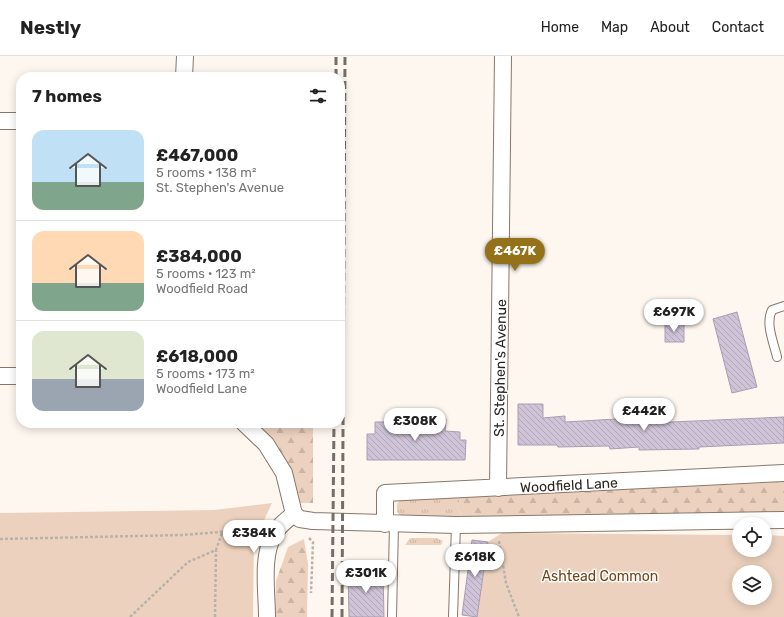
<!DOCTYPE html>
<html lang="en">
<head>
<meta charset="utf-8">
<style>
  body { margin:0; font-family:Rubik,sans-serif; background:#f6f6f6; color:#222; height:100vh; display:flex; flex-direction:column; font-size:15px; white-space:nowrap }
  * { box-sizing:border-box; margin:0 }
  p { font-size:13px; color:#767676 }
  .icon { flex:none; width:22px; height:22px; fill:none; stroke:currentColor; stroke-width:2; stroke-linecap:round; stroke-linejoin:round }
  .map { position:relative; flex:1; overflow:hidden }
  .drawer { position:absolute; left:16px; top:16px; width:329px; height:356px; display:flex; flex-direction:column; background:#fff; border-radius:16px; box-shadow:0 2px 10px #0003 }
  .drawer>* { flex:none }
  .controls { position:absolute; left:732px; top:461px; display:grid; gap:8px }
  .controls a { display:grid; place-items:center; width:40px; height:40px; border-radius:50%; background:#fff; box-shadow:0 2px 10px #0003; font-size:20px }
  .price { position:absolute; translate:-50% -34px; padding:0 9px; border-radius:14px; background:#fff; color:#222; font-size:13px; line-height:26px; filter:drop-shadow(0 1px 2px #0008) }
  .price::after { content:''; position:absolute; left:50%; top:24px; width:12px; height:9px; margin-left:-6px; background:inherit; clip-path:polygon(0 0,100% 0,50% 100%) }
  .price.on { background:#94721a; color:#fff }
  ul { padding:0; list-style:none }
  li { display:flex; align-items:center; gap:12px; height:100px; padding:0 16px }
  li+li { border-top:1px solid #e0e0e0 }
  li span { display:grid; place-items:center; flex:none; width:112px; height:80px; border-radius:12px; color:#555 }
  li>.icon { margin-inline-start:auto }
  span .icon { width:48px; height:48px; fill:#fffc; stroke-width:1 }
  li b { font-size:17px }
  h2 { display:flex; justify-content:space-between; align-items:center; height:48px; padding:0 16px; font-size:17px }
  header { display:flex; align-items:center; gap:24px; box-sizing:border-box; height:56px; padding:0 20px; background:#fff; border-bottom:1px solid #e0e0e0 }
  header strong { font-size:19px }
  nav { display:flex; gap:22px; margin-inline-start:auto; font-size:14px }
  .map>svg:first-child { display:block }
  .grass { fill:url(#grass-tufts) }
  .forest { fill:url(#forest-firs) }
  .park { fill:#ecd2be; fill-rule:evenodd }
  .building { fill:url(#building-back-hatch); stroke:#a99eb0 }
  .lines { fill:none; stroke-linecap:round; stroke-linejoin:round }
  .service-casing { stroke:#887769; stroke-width:10 }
  .minor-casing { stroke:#887769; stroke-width:18 }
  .path { stroke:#b9b2ab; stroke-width:2.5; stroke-dasharray:3 2; stroke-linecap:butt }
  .service { stroke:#fff; stroke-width:8 }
  .minor { stroke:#fff; stroke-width:16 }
  .rail { stroke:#756e68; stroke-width:3; stroke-dasharray:8 4; stroke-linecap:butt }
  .labels { text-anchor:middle; stroke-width:3; stroke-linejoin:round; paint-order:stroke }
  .street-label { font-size:14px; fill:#2d2620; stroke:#fff }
  .park-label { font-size:14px; fill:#724416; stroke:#fff }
</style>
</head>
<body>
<header>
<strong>Nestly</strong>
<nav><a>Home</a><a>Map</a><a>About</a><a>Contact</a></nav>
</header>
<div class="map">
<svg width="784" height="561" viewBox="0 0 784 561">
  <defs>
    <pattern id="grass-tufts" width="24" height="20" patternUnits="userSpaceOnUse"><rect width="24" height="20" fill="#ecd2be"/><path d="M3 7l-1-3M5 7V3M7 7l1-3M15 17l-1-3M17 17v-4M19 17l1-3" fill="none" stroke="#cbb4a3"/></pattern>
    <pattern id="forest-firs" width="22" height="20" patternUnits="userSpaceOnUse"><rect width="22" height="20" fill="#ecd2be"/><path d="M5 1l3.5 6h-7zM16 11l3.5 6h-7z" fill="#cbb4a3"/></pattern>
    <pattern id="building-back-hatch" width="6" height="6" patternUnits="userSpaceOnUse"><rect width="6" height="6" fill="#cfc3d7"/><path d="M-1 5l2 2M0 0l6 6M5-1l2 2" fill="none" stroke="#b2a7b8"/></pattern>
  </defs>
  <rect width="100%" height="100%" fill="#fef7f0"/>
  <path class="grass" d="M 461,442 L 457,451 L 462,460 L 402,461 L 397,456 L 397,448 L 401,443 Z
    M 410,482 L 437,482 L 443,485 L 441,489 L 405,489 Z"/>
  <path class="forest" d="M 257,367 L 313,367 L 313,447 L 298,447 C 296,411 280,392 257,367 Z
    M 784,426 L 784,460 L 582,462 L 462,460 L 457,451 L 461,442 L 533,437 Z
    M 304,483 L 308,508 L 307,561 L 275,561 L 276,525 L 288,491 Z"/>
  <path class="park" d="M 272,447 L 254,486 L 253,561 L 0,561 L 0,457 L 214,454 Z
    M 502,477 L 739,479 L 739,494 L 765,494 L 765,479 L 784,480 L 784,561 L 477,561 L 488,486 ZM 739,516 L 765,516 L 765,542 L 739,542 Z"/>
  <path class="building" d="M 737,256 L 757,331 L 732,337 L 713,263 Z
    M 665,268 L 684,268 L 684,286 L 665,286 Z
    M 518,348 L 543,348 L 543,362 L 565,360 L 565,366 L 634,362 L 634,366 L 649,367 L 784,361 L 784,387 L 699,391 L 699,393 L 639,394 L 639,391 L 610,393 L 609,390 L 558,391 L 557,389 L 518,389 Z
    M 420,362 L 446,363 L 445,375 L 460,376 L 460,384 L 466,384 L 465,404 L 367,404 L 367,378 L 375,378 L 375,366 L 419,366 Z
    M 472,484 L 488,486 L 477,561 L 462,559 Z
    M 348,516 L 383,516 L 384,561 L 349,561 Z"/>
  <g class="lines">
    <g class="service-casing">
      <path id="service" d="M 777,301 C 774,287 765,268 772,254 L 784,250
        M 392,561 L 394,468
        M 453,561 L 456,469"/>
    </g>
    <g class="minor-casing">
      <path id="minor" d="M 184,21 L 185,0
        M 0,65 L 21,65
        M 0,320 L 21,320
        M 244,367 L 266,388 L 284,417 L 294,458 L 300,463 L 313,465 L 456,469 L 784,464
        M 498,432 L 503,0
        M 385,468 L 385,437 L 784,417
        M 267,561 C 267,535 261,501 274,478 C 279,469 287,464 294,458"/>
    </g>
    <path class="path" d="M 309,482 L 313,486 L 311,537
      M 0,483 L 182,479 L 259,473
      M 499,485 L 506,527 L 519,561
      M 130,561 L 188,506 L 216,494 L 222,477
      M 215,561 L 216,494"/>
    <use href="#service" class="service"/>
    <use href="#minor" class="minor"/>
    <path class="rail" d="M 336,21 L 336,0
      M 332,561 L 334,367
      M 342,561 L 345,0"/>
  </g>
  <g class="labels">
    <g class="street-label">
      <text transform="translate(500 312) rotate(-89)" y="5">St. Stephen's Avenue</text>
      <text transform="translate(569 429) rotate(-3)" y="5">Woodfield Lane</text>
    </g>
    <g class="park-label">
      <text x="600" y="525">Ashtead Common</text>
    </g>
  </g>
</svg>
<div class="controls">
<a><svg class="icon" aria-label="locate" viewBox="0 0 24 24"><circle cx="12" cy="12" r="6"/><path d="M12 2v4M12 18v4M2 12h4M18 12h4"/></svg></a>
<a><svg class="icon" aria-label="layers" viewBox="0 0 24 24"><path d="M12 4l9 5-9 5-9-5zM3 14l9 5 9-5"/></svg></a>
</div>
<b class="price on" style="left:515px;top:216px">£467K</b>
<b class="price" style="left:674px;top:277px">£697K</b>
<b class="price" style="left:644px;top:376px">£442K</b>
<b class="price" style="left:415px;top:386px">£308K</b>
<b class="price" style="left:254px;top:498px">£384K</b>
<b class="price" style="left:475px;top:522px">£618K</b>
<b class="price" style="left:366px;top:538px">£301K</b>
<section class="drawer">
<h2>7 homes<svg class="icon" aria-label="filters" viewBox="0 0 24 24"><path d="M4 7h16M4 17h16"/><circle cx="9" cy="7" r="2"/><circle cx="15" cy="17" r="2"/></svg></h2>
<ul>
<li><span style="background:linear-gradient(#bfe0f5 65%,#7fa58c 0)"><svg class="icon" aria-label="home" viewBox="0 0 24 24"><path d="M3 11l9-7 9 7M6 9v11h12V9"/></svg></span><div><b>£467,000</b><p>5 rooms · 138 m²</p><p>St. Stephen's Avenue</p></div></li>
<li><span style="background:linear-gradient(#ffd9b3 65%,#7fa58c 0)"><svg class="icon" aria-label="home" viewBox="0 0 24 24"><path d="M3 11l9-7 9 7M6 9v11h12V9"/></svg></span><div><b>£384,000</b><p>5 rooms · 123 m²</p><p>Woodfield Road</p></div></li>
<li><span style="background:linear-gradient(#dfe7d0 60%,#9aa5b1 0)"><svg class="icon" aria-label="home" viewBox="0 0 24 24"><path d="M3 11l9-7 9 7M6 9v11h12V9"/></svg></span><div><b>£618,000</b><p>5 rooms · 173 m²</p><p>Woodfield Lane</p></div></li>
</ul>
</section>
</div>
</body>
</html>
